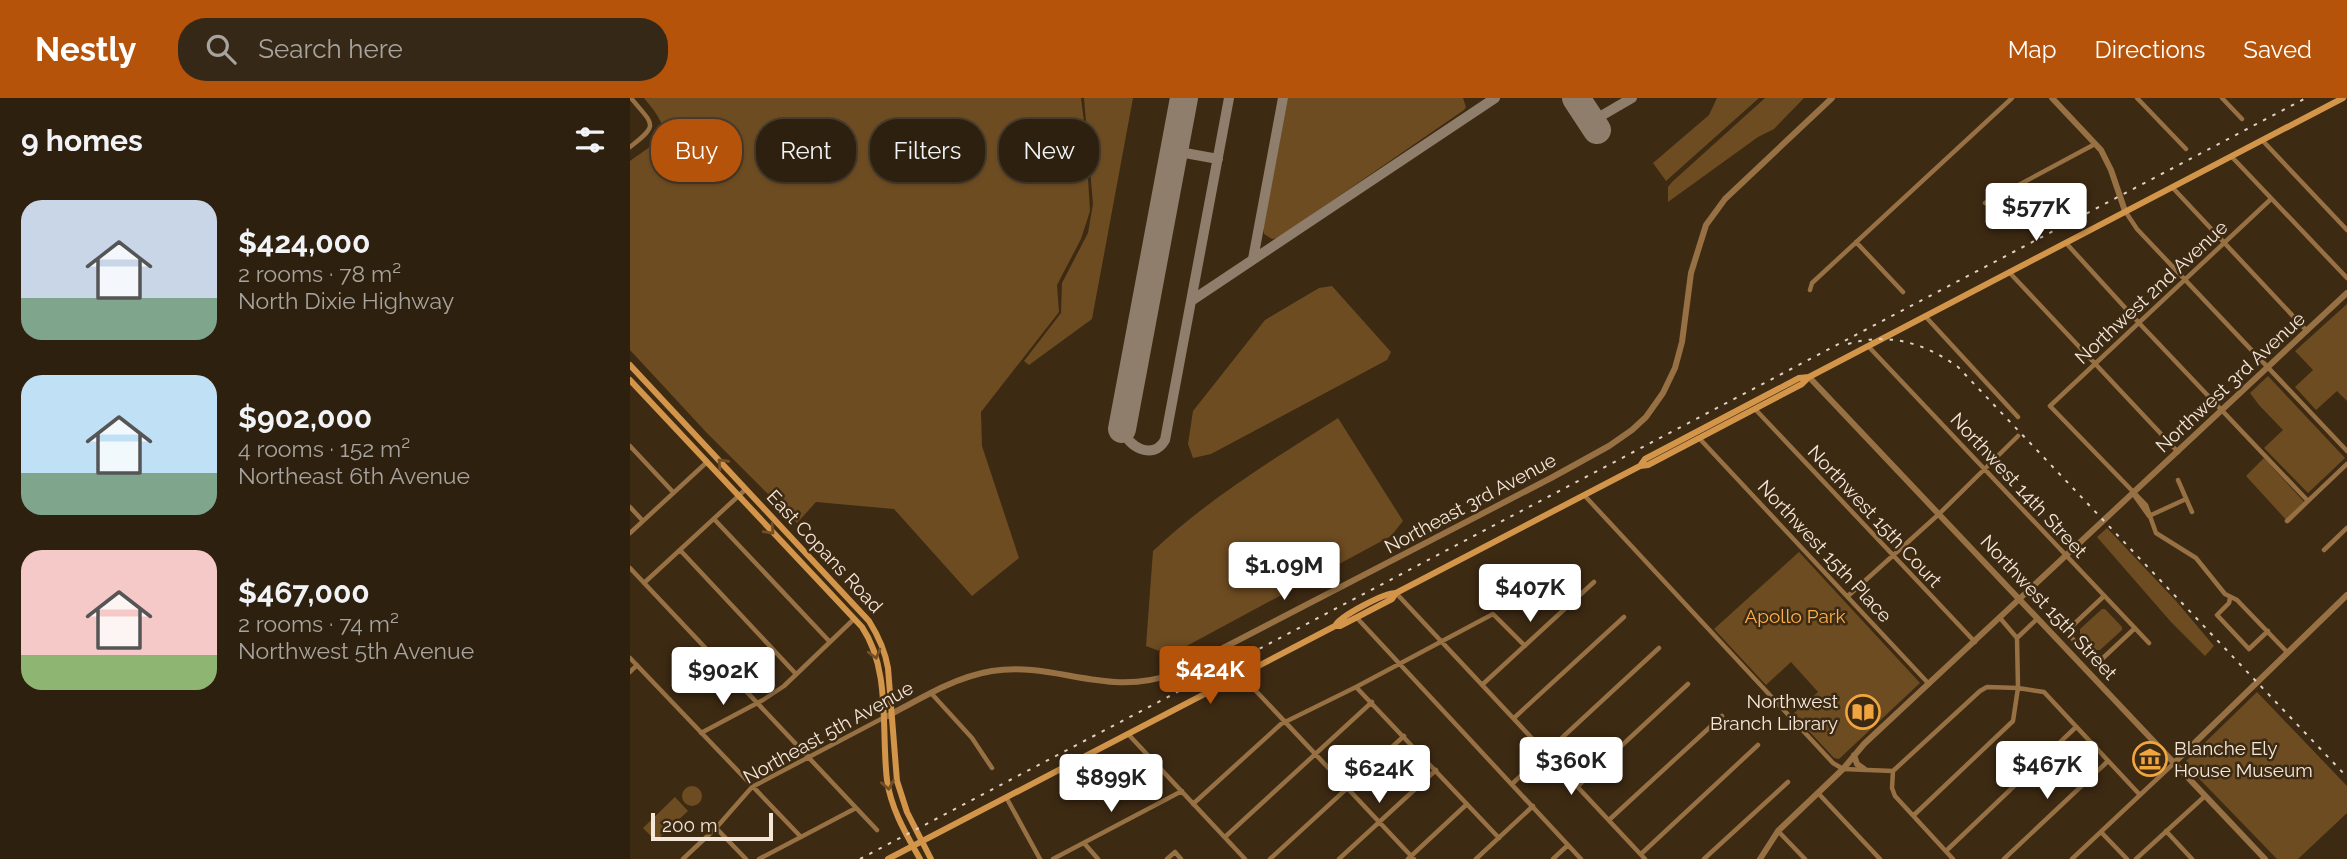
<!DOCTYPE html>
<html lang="en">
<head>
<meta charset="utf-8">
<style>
  body { margin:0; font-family:Raleway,sans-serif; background:#362817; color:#f1f3f6; height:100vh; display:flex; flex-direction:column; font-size:26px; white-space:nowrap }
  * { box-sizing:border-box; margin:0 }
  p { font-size:23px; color:#a7a39e }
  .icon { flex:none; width:38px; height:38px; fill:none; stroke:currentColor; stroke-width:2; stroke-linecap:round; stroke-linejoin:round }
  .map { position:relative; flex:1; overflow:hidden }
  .details { display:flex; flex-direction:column; background:#2e200e; width:630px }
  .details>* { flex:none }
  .hud { position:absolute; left:21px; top:21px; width:665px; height:63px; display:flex; gap:14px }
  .scale { position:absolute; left:21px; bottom:18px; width:122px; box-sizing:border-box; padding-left:7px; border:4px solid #f4e7da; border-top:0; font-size:19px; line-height:24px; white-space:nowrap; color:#f4e7da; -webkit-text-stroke:5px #3d2a13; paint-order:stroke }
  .price { position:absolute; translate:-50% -60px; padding:0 16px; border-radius:7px; background:#fff; color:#222; font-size:23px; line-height:46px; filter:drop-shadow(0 2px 4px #0008) }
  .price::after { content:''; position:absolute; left:50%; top:42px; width:21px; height:16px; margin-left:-10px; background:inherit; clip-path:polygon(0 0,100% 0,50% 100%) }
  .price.active { background:#b45309; color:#fff }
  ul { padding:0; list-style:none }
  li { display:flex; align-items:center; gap:21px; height:175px; padding:0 21px }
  li span { display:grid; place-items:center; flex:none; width:196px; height:140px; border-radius:21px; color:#555 }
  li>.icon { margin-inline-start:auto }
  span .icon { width:84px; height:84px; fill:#fffc; stroke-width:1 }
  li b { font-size:30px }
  h2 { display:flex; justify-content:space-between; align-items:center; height:84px; padding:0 21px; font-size:30px }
  .pill { padding:0 24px; border-radius:28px; background:#2e200e; box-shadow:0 2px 5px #0004,0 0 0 2px #493e2e; font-size:24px; line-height:63px }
  .pill.active { background:#b45309; color:#fff }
  header { display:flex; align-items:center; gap:42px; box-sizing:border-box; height:98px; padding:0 35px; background:#b45309; color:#fff }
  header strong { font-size:33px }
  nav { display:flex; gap:38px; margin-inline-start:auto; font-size:24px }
  .search { width:490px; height:63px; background:#362817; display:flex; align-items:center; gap:18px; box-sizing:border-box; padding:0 24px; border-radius:28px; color:#a7a39e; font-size:26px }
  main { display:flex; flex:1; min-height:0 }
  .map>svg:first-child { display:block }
  .green { fill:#6e4c22 }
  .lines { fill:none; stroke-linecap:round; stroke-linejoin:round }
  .taxiway { stroke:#8e7e6b; stroke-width:10 }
  .runway { stroke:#8e7e6b; stroke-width:28 }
  .minor { stroke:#977143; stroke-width:4.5 }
  .tertiary { stroke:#977143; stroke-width:6 }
  .secondary { stroke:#d39549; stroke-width:6 }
  .rail { stroke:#dfd1c3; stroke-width:2; stroke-dasharray:3.5 7; stroke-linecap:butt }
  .oneway { stroke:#724f26 }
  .labels { text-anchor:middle; stroke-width:5; stroke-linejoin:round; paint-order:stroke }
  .street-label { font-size:19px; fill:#f4e7da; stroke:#3d2a13 }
  .park-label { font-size:19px; fill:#fdb04c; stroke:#3d2a13 }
  .poi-label { font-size:19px; fill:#f4e7da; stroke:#3d2a13; text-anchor:end }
</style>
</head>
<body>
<header>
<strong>Nestly</strong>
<div class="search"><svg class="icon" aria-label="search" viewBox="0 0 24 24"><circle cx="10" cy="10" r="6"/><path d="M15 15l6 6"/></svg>Search here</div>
<nav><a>Map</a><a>Directions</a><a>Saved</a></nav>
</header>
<main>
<section class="details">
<h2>9 homes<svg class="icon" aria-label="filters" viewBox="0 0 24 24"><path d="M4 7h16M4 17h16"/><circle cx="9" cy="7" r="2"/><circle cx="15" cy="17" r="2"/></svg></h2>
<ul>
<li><span style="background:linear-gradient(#c9d6e8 70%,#7fa58c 0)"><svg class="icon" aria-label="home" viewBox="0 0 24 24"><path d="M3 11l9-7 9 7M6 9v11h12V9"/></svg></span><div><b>$424,000</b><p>2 rooms · 78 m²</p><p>North Dixie Highway</p></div></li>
<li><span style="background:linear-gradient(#bfe0f5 70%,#7fa58c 0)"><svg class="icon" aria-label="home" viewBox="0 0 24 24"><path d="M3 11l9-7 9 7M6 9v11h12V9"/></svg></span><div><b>$902,000</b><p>4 rooms · 152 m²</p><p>Northeast 6th Avenue</p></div></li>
<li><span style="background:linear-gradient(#f6c9c9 75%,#8fb573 0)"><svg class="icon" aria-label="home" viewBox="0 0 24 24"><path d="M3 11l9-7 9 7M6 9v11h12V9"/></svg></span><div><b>$467,000</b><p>2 rooms · 74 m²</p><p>Northwest 5th Avenue</p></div></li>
</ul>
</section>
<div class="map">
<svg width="1717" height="761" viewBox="0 0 1717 761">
  <rect width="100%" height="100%" fill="#3d2a13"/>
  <path class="green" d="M 14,0 L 451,0 L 455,32 L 460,113 L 451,141 L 427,187 L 429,214 L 351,314 L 352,348 L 389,460 L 342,498 L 264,411 L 186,404 L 167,425 L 76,334 L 0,252 L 0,63 C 35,38 45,37 14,0 Z
    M 454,0 L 503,0 L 462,221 L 399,267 L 394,263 L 431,215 L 432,185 L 458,135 L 463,106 Z
    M 658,0 L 833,0 L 836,9 L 834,12 L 648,140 L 642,141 L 634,136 L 633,130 Z
    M 1087,0 L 1129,0 L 1036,83 L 1023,65 L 1079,17 Z
    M 1135,0 L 1174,0 L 1144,31 L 1128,39 L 1038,104 L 1038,89 L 1042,84 Z
    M 702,188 L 761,254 L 757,262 L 581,356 L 563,360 L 558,346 L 563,313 L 635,222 L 689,190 Z
    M 1717,206 L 1717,303 L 1707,293 L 1686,312 L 1665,289 L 1683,272 L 1665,253 Z
    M 1638,278 L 1715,360 L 1678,395 L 1634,350 L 1653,332 L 1629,307 L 1620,295 Z
    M 708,320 L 773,423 L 761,438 L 540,557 L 516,548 L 523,453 C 579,400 644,361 708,320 Z
    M 1634,360 L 1677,407 L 1659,425 L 1616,378 Z
    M 1477,430 L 1546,503 L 1584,548 L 1575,558 L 1541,524 L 1467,439 Z
    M 1169,454 L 1290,585 L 1209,661 L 1204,660 L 1163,616 L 1188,594 L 1161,564 L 1136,587 L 1084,531 Z
    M 1472,511 L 1475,511 L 1492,529 L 1492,532 L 1470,552 L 1465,552 L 1450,536 L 1450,531 Z
    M 1627,594 L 1717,688 L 1717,715 L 1668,761 L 1647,761 L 1554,665 Z
    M52 698a10 10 0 1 1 20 0a10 10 0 1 1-20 0Z
    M 45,699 L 58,713 L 26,743 L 13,730 Z"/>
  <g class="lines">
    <path class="taxiway" d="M 948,0 L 958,0
      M 952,9 L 961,16 L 971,18 L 1002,0
      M 544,53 L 588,61
      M 623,161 L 653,0
      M 561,203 L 865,0
      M 492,331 C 498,349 523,363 535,342 L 599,0"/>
    <path class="runway" d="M 946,0 L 967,32
      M 492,331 L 554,0"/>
    <path class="minor" d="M 1507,0 L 1556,51
      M 1592,0 L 1612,21
      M 1632,42 L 1717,132
      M 0,49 C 30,26 23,27 1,0
      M 1601,58 L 1717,180
      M 1542,89 L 1677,233
      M 1641,101 L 1420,308 L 1516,407 L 1526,435 L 1566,460 L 1595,496 L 1607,502 L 1657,554
      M 1355,105 L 1465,46
      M 1495,113 L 1507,131 L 1717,353
      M 1226,144 L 1273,194
      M 1436,145 L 1509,225 L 1678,403
      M 1379,174 L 1548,354
      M 1180,192 L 1182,185 L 1382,0
      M 1295,218 L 1388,319
      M 1238,248 L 1519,545
      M 1125,311 L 1345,544
      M 1069,340 L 1299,586
      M 0,348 L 43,394
      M 1548,382 L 1562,414
      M 954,397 L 1203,665 L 1213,671 L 1263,673 L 1350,593 L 1357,589 L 1388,590 L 1414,594 L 1510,697
      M 1504,397 L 1519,418
      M 0,409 L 13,423
      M 1519,418 L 1556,401
      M 84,421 L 200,544
      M 1657,423 L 1717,366
      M 0,435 L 77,364
      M 50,452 L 166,576
      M 1694,452 L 1717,430
      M 0,470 L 247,732
      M 14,485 L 116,391
      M 766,495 L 1015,761
      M 1218,498 L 1309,416 L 1388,338
      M 1474,498 L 1441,529 L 1441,539 C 1449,547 1459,565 1472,561 L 1505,530
      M 1600,500 L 1599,505 L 1587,517 L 1619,551 L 1638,533
      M 727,520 L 951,761
      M 1387,540 L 1407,521
      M 0,560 L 171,739
      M 0,574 L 7,567
      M 610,576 L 784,761
      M 853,586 L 964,484
      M 726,589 L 869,740
      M 301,595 L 342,640 L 362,670
      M 884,620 L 994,519
      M 71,635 L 133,602 L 154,588 L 224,521
      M 498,636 L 615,761
      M 1263,673 L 1262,690 L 1265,698 L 1323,761
      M 882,686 L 1029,550
      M 948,688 L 1058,586
      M 1188,695 L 1250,761
      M 376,699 L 410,761
      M 563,706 L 651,626 L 726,589 L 863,516 L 895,548
      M 1284,717 L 1383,623 L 1388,590 L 1387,540 L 1370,520
      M 979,722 L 1092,618
      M 86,730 L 116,761
      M 1148,733 L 1175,761
      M 1536,733 L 1562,761
      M 1471,734 L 1497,761
      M 595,739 L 742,604
      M 454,745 L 468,761
      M 1316,753 L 1446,629
      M 1011,756 L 1128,647
      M 53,761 L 86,730 L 122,689 L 253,620
      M 129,761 L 226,710
      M 423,761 L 552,693
      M 537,761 L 545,754 L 551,761
      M 640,761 L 774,638
      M 709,761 L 806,672
      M 778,761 L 837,706
      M 846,761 L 903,708
      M 923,761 L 938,747
      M 1074,761 L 1158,684
      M 1374,761 L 1478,663
      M 1442,761 L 1544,665
      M 1506,761 L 1575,698"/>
    <path class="tertiary" d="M 1422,0 L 1471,52 L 1481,72 L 1495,113
      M 1179,279 L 1635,761
      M 258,618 C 291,600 325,579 362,573 C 425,563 476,600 543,576 L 921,380 L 979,348 L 1002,332 L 1016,319 L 1033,295 L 1045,270 L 1052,244 L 1061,175 L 1076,127 L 1095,101 L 1202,0
      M 1224,657 L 1227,666 L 1234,671
      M 1544,665 L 1717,497
      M 1130,761 L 1148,733 L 1213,671 L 1234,646 L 1717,195"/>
    <path class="secondary" d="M 0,267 L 239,523 C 249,539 255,552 258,570 L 267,683 L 277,714 L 301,761
      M 0,282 L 232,529 C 261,572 251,632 257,682 C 261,711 276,736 290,761
      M 1010,368 L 1015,361 L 1169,280 L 1179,279
      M 705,528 C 710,518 754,495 766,495 L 1010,368 L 1018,367 L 1172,286 L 1179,279 L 1713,0
      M 258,761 L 705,528 L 710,528 L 762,501 L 766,495"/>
    <path class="rail" d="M 1218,246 C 1258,234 1295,245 1328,269 L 1717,679
      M 230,761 L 1676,0"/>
  </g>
  <defs><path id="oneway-chevron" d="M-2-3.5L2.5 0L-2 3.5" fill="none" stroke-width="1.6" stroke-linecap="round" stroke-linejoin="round" transform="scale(1.75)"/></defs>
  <g class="oneway">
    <use href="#oneway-chevron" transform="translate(92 365) rotate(-133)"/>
    <use href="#oneway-chevron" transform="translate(140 432) rotate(47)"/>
    <use href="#oneway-chevron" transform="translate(245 556) rotate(75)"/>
    <use href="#oneway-chevron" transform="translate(258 687) rotate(80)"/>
  </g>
  <defs>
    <g id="library-ring" transform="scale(1.75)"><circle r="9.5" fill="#3d2a13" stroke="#f1a540" stroke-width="1.5"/><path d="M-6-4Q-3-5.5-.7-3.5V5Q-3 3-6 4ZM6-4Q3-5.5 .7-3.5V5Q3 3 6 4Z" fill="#f1a540"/></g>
    <g id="museum-ring" transform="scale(1.75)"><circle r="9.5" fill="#3d2a13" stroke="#f1a540" stroke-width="1.5"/><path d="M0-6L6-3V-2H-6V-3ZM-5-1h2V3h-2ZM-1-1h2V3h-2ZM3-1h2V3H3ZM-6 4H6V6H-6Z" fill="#f1a540"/></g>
  </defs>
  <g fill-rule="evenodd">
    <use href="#library-ring" x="1233" y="614"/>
    <use href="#museum-ring" x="1520" y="661"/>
  </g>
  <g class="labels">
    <g class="street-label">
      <text transform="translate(1521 194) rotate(-43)" y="7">Northwest 2nd Avenue</text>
      <text transform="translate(1600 284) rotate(-43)" y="7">Northwest 3rd Avenue</text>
      <text transform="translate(1389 387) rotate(47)" y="7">Northwest 14th Street</text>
      <text transform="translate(840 405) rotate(-28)" y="7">Northeast 3rd Avenue</text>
      <text transform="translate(1245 418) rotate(47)" y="7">Northwest 15th Court</text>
      <text transform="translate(195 453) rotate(47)" y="7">East Copans Road</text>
      <text transform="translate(1195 453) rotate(47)" y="7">Northwest 15th Place</text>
      <text transform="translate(1419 509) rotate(47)" y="7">Northwest 15th Street</text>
      <text transform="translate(198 634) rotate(-29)" y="7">Northeast 5th Avenue</text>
    </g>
    <g class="park-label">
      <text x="1165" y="525">Apollo Park</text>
    </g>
    <g class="poi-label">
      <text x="1208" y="610">Northwest<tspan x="1208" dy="22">Branch Library</tspan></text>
      <text x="1544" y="657" text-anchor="start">Blanche Ely<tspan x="1544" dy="22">House Museum</tspan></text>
    </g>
  </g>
</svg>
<div class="scale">200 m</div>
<b class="price" style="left:1406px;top:145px">$577K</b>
<b class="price" style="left:654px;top:504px">$1.09M</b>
<b class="price" style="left:900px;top:526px">$407K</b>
<b class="price active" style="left:580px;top:608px">$424K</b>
<b class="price" style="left:93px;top:609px">$902K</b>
<b class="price" style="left:941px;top:699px">$360K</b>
<b class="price" style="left:1417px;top:703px">$467K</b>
<b class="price" style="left:749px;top:707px">$624K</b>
<b class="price" style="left:481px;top:716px">$899K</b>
<div class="hud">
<a class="pill active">Buy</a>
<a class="pill">Rent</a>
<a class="pill">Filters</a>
<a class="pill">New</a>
</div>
</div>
</main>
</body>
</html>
